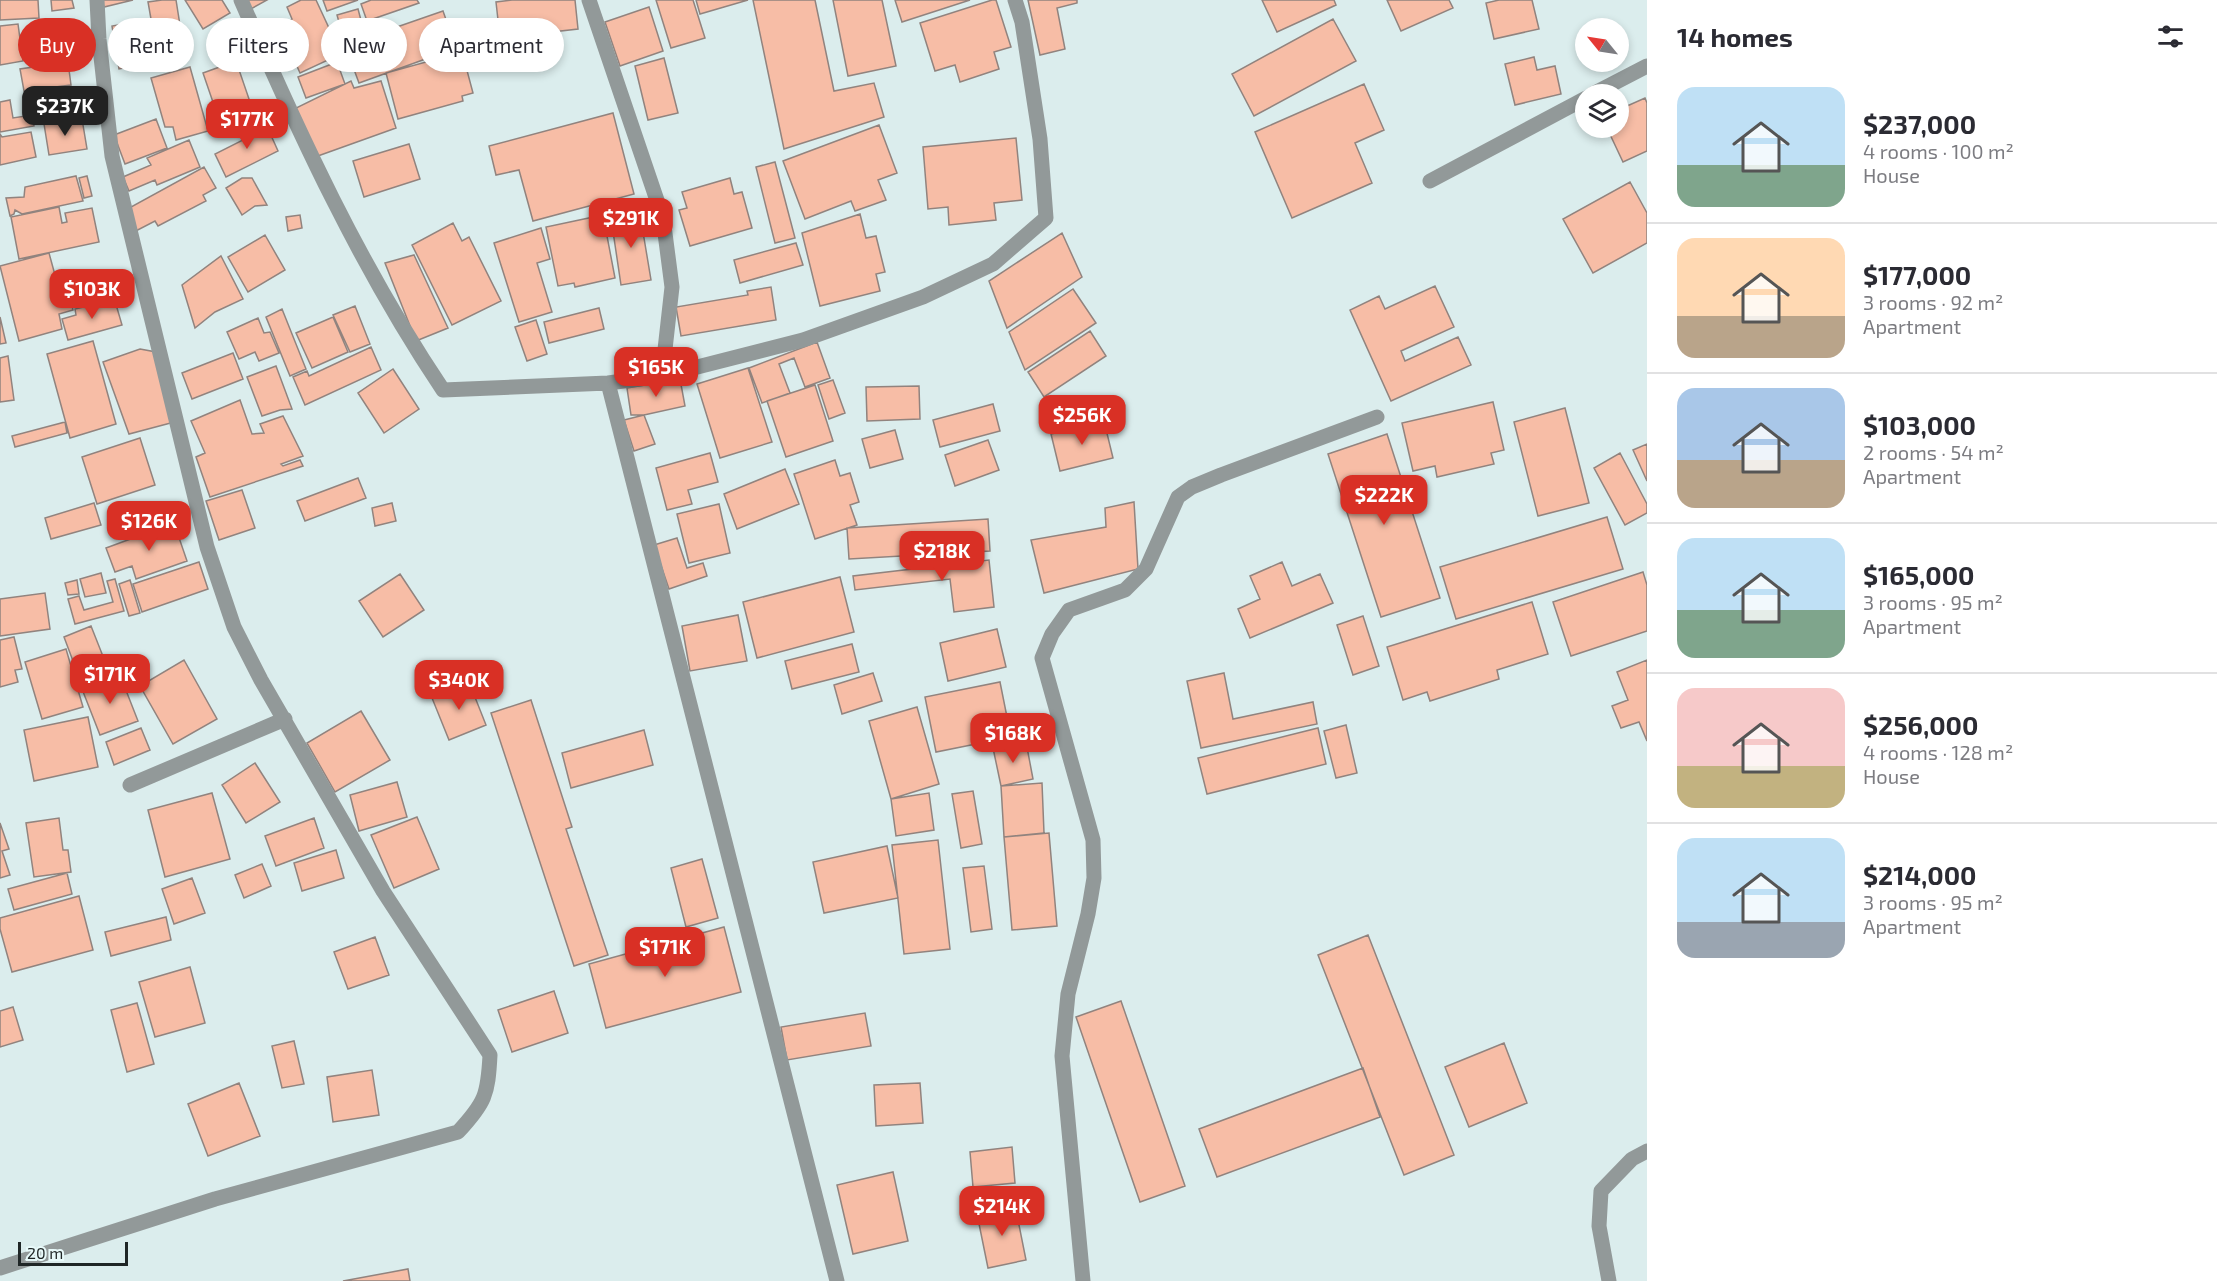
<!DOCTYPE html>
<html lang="en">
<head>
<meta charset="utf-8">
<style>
  body { margin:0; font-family:"Exo 2",sans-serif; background:#f7f7f7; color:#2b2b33; height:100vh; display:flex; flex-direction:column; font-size:22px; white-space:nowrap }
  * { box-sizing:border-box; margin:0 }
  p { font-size:20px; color:#7c7c81 }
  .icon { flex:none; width:33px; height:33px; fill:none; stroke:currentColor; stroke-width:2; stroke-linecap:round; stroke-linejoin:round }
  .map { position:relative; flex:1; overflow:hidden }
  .sheet { display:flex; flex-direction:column; background:#fff; width:570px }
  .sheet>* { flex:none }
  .banner { position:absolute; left:18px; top:18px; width:570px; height:54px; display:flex; gap:12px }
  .needle { width:39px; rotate:300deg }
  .buttons { position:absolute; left:1575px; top:18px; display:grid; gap:12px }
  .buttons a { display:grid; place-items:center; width:54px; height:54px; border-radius:50%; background:#fff; box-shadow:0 3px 9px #0003; font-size:30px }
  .scale { position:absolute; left:18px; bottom:15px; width:110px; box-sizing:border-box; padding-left:6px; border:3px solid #1f2626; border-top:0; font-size:16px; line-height:21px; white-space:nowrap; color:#1f2626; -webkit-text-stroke:4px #e8fafa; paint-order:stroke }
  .price { position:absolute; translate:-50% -51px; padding:0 14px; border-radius:12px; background:#d93025; color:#fff; font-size:20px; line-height:39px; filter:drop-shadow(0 2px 3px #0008) }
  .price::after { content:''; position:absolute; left:50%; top:36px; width:18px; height:14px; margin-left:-9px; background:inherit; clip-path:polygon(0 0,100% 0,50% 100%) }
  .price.selected { background:#222; color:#fff }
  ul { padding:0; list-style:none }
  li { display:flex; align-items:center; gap:18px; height:150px; padding:0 30px }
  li+li { border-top:2px solid #e1e1e2 }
  li span { display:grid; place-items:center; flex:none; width:168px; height:120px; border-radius:18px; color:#555 }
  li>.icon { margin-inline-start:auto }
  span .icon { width:72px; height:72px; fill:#fffc; stroke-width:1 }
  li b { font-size:26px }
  h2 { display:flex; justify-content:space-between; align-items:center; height:72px; padding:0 30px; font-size:26px }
  .chip { padding:0 21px; border-radius:27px; background:#fff; box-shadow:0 3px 9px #0003; font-size:21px; line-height:54px }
  .chip.selected { background:#d93025; color:#fff }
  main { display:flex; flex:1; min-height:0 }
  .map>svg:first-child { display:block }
  .building { fill:#f7bda6; stroke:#91837e; stroke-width:1.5 }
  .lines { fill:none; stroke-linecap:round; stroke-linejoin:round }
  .minor { stroke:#929999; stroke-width:15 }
</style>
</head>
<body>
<main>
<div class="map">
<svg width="1647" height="1281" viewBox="0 0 1647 1281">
  <rect width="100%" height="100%" fill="#dbeded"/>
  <path class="building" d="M 0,0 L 38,0 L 39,18 L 0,20 Z
    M 51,0 L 72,0 L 74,8 L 52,11 Z
    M 102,0 L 133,0 L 104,7 Z
    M 162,0 L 176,0 L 185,57 L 119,69 L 112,26 L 151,19 L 148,2 Z
    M 185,0 L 222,0 L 230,13 L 203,29 Z
    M 243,0 L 267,0 L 249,10 Z
    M 301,0 L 316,0 L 341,54 L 300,73 L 281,30 L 292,19 L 287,7 Z
    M 323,0 L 358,0 L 327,11 Z
    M 371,0 L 417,0 L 419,3 L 367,21 L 361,4 Z
    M 512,0 L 575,0 L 578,29 L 500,38 L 496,2 Z
    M 656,0 L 693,0 L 705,38 L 671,48 Z
    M 696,0 L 748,0 L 700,14 Z
    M 753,0 L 815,0 L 834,91 L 874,83 L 884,117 L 784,149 Z
    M 833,0 L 882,0 L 896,66 L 848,76 Z
    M 895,0 L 970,0 L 902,22 Z
    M 992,0 L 996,0 L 1011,47 L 994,52 L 999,69 L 960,82 L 955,65 L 935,71 L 920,23 Z
    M 1028,0 L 1077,0 L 1077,3 L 1057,8 L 1065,49 L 1040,55 Z
    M 1262,0 L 1334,0 L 1336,5 L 1277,32 Z
    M 1387,0 L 1449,0 L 1453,8 L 1401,31 Z
    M 1499,0 L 1532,0 L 1539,29 L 1494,39 L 1486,3 Z
    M 649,7 L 663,51 L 620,66 L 605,22 Z
    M 358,9 L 362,24 L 341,29 L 337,15 Z
    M 443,11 L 456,48 L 359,83 L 345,45 Z
    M 1333,19 L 1356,61 L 1254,116 L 1232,74 Z
    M 18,24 L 23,61 L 0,65 L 0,26 Z
    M 461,48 L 473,93 L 462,96 L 463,101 L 398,119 L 386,73 L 437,59 L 436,55 Z
    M 1534,57 L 1537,70 L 1555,66 L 1561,94 L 1515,105 L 1505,64 Z
    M 664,58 L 678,113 L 648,120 L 635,66 Z
    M 236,61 L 249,99 L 216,111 L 203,73 Z
    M 68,62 L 71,85 L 24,91 L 20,69 Z
    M 337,62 L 345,84 L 306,98 L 298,77 Z
    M 190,67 L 208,131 L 176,140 L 173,127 L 165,127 L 151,78 Z
    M 351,81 L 354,88 L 381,81 L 396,128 L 315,157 L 294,109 Z
    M 1364,84 L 1384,130 L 1355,143 L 1372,183 L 1292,218 L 1255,132 Z
    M 1645,98 L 1647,103 L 1647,151 L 1623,162 L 1607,128 L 1618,128 L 1618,110 Z
    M 10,100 L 13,118 L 32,115 L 34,126 L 0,132 L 0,102 Z
    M 613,113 L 634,194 L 533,221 L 519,170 L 496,175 L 489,146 Z
    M 82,119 L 87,149 L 49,155 L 44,124 Z
    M 156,119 L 167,148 L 125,164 L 114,135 Z
    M 265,122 L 278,151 L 226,177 L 215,154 L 249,137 L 246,131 Z
    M 879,125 L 897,173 L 878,180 L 886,200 L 855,211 L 851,201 L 805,219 L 783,161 Z
    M 31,132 L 36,157 L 0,165 L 0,134 L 2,137 Z
    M 1016,138 L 1022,200 L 994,203 L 996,220 L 949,225 L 948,207 L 928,209 L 923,147 Z
    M 189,140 L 200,167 L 157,185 L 155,180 L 129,191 L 123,177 L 151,165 L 147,158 Z
    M 409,144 L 420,179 L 364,197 L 353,161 Z
    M 775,162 L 795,238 L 775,243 L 756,167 Z
    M 204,167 L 216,188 L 203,195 L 206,201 L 158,226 L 155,221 L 130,234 L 120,213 Z
    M 76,176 L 83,201 L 22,214 L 15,210 L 14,214 L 10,216 L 6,198 L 24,197 L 25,187 Z
    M 87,176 L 92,196 L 84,198 L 79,178 Z
    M 242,178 L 252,178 L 267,205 L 255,206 L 242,215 L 226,188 Z
    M 730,178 L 734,194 L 742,192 L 752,228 L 690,246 L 679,210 L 687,208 L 682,192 Z
    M 1630,182 L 1647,213 L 1647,243 L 1593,273 L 1563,219 Z
    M 59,207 L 62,223 L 67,222 L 65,213 L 92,208 L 99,242 L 19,259 L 11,217 Z
    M 640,214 L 651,280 L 621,285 L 611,218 Z
    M 860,214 L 866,238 L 876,236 L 885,272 L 876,274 L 880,291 L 820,306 L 802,233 Z
    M 300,215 L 302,228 L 288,231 L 286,217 Z
    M 603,215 L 615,278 L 575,287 L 574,283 L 558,286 L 546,227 Z
    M 453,223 L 462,241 L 469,237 L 501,301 L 452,325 L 412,245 Z
    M 541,228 L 550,259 L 537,263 L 552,312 L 519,322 L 494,243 Z
    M 1062,233 L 1082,277 L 1007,328 L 989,281 Z
    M 265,235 L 285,270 L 248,292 L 228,257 Z
    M 796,243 L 803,265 L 740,283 L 734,260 Z
    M 49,253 L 58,286 L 68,288 L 73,310 L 59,314 L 62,329 L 19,341 L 0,266 Z
    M 414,255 L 448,328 L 416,341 L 385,263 Z
    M 221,256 L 243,299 L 215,312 L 195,328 L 182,285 Z
    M 1435,286 L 1454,327 L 1401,351 L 1405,361 L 1458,337 L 1471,365 L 1391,401 L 1350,310 L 1379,296 L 1385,309 Z
    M 771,287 L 776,320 L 681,336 L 676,307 L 748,295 L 747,291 Z
    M 1073,289 L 1096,323 L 1025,370 L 1009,332 Z
    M 115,301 L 122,325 L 68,340 L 62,319 L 76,315 L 75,309 L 92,305 L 94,307 Z
    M 355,306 L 370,344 L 350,352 L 333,315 Z
    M 599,308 L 604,329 L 549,343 L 544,322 Z
    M 282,309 L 306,369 L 290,376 L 266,317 Z
    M 0,317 L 6,343 L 0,344 Z
    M 333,317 L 348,352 L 312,368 L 296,333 Z
    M 258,318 L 264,333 L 270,332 L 279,353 L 259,361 L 255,352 L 239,359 L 227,332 Z
    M 536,320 L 547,354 L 527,361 L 515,327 Z
    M 1090,331 L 1106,356 L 1044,397 L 1028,372 Z
    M 93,341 L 116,424 L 70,438 L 47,354 Z
    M 817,342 L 830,378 L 805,387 L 794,358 L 779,364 L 790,393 L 762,403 L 749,368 Z
    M 371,347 L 381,370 L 305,405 L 293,377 L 307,371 L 309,376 Z
    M 140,349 L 156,352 L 182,420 L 129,434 L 103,362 Z
    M 233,353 L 243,379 L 192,399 L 182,373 Z
    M 8,356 L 14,400 L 0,402 L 0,358 Z
    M 276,366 L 292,409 L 280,410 L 262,416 L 247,377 Z
    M 748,368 L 772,442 L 720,458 L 697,384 Z
    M 393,369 L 419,409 L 384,433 L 358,393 Z
    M 680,379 L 685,406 L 644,415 L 631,415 L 627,388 Z
    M 833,380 L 845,413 L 829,419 L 818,385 Z
    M 815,385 L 833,441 L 786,457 L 767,401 Z
    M 919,386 L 920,419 L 867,421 L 866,387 Z
    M 240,400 L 252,434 L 264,433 L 260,424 L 283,416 L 303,456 L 281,464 L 283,466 L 300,460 L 303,466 L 210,497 L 196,457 L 205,453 L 191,421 Z
    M 1493,402 L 1504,450 L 1491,453 L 1494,464 L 1437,477 L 1435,466 L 1413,471 L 1402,423 Z
    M 993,404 L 1000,431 L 940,447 L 933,420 Z
    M 1565,408 L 1589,503 L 1538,516 L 1514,422 Z
    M 644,415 L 655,444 L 634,451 L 624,420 Z
    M 1104,421 L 1113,458 L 1060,471 L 1051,434 Z
    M 65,422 L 67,433 L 15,447 L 12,436 Z
    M 895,430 L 903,459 L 870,468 L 862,439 Z
    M 1387,434 L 1440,598 L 1381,617 L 1328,454 Z
    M 140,438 L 155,485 L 97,504 L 82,457 Z
    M 988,440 L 999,470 L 955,486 L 945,455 Z
    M 1647,444 L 1647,481 L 1633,450 Z
    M 710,453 L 718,482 L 688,490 L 692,504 L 667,510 L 656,468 Z
    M 1620,453 L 1647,504 L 1647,513 L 1625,525 L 1594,468 Z
    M 835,460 L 840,476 L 850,473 L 859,502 L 850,505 L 857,525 L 815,539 L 794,474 Z
    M 785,469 L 799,504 L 737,529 L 724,494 Z
    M 358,478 L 366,498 L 305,521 L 297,501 Z
    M 242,490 L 255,528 L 219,540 L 206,501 Z
    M 1134,502 L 1138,569 L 1044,593 L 1031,540 L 1106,527 L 1105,508 Z
    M 94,503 L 101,525 L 51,539 L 45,518 Z
    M 392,503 L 396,521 L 375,526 L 372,508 Z
    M 719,504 L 730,553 L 689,563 L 677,514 Z
    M 1607,517 L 1623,569 L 1456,619 L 1440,567 Z
    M 988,519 L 990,551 L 849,559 L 847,528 Z
    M 174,523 L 187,561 L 136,579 L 132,566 L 115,572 L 106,548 Z
    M 677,538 L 687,568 L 703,563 L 707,576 L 669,589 L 654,545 Z
    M 989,560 L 994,607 L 954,612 L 950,579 L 855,590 L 853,576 Z
    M 199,562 L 208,589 L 142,612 L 133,584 Z
    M 1282,562 L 1292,586 L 1320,574 L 1333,603 L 1250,638 L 1238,609 L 1260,599 L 1250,576 Z
    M 1643,572 L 1647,585 L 1647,631 L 1571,656 L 1553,602 Z
    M 101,573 L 106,593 L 85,597 L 80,579 Z
    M 400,574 L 424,610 L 383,637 L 359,601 Z
    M 840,577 L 854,632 L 757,658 L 743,602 Z
    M 115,579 L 124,611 L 75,624 L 68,599 L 79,596 L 84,610 L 113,602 L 107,581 Z
    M 77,580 L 79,594 L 68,595 L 65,583 Z
    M 130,580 L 140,613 L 129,616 L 119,584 Z
    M 45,593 L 50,629 L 0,636 L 0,599 Z
    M 1532,602 L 1548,654 L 1497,670 L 1499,679 L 1430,701 L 1427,692 L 1403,700 L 1387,647 Z
    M 738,615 L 747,661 L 690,671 L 682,626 Z
    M 1363,616 L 1379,666 L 1353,675 L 1337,625 Z
    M 91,626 L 110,674 L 82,685 L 64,637 Z
    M 997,629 L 1006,667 L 948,681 L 940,643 Z
    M 14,637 L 22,669 L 15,670 L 18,682 L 0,687 L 0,640 Z
    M 852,644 L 859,672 L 792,689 L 785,661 Z
    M 66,649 L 83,707 L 42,719 L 25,662 Z
    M 184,660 L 217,719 L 173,744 L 140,686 Z
    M 1647,660 L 1647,741 L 1639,722 L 1621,728 L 1612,706 L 1628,700 L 1617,672 Z
    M 873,673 L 882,701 L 842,714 L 834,685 Z
    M 1224,673 L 1233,719 L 1313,702 L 1317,724 L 1201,748 L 1187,681 Z
    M 120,675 L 138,721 L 100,735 L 82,689 Z
    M 469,682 L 486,725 L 449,740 L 432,698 Z
    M 1000,682 L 1011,737 L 936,752 L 925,697 Z
    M 531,700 L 572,827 L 566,829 L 608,955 L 574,966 L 491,713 Z
    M 917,707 L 939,784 L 891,799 L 869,721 Z
    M 361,711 L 390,760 L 335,792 L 307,743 Z
    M 88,717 L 98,767 L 34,781 L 24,730 Z
    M 1346,725 L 1357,773 L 1336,778 L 1324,731 Z
    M 141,728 L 150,750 L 114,765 L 106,742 Z
    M 1318,728 L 1326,764 L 1207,794 L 1198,758 Z
    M 644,730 L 653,765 L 571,788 L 562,753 Z
    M 1026,742 L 1033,779 L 1001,786 L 993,748 Z
    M 255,763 L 280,802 L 246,823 L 222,785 Z
    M 397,782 L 407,817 L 359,831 L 350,795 Z
    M 1042,783 L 1044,833 L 1004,837 L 1001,786 Z
    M 973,791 L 982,844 L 961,848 L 952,794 Z
    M 212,793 L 230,859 L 165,877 L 148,810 Z
    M 929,793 L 934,830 L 896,836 L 891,799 Z
    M 417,817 L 439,869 L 394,888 L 371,835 Z
    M 59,818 L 63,850 L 68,850 L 71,872 L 34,877 L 26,823 Z
    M 314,818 L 324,848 L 276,866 L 265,836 Z
    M 0,823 L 9,849 L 2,851 L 10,875 L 0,878 Z
    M 1049,833 L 1057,926 L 1012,930 L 1004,837 Z
    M 938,840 L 950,949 L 904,954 L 892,845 Z
    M 887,846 L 898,898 L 824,913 L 813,862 Z
    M 336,850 L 344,878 L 302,891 L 294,863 Z
    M 702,859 L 718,918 L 686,927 L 671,868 Z
    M 262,864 L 271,886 L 244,898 L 235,875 Z
    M 984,866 L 992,929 L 971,932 L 963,868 Z
    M 67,873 L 72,894 L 14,910 L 8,889 Z
    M 192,878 L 205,913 L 174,924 L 162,889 Z
    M 79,896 L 93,950 L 12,972 L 0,929 L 0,918 Z
    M 166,917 L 171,940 L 111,956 L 105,932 Z
    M 724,927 L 741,992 L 606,1028 L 589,964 Z
    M 1368,935 L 1454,1155 L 1404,1175 L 1318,955 Z
    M 375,937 L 389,975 L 348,989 L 334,952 Z
    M 190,967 L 205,1023 L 155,1037 L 139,982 Z
    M 554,991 L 568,1033 L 512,1052 L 498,1010 Z
    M 1121,1001 L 1185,1186 L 1140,1202 L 1076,1017 Z
    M 137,1003 L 154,1064 L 127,1072 L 111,1010 Z
    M 13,1007 L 23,1040 L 0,1047 L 0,1011 Z
    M 865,1013 L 871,1046 L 787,1060 L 781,1027 Z
    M 294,1041 L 304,1084 L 282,1088 L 272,1046 Z
    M 1504,1043 L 1527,1103 L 1469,1127 L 1445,1067 Z
    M 1363,1068 L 1380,1117 L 1217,1177 L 1199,1129 Z
    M 372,1070 L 379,1115 L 333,1122 L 327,1077 Z
    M 239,1083 L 260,1136 L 208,1156 L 188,1104 Z
    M 920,1083 L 923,1123 L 876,1126 L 874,1085 Z
    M 1012,1147 L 1015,1183 L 973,1187 L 970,1152 Z
    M 893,1172 L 908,1241 L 853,1254 L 837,1185 Z
    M 1015,1205 L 1026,1260 L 988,1268 L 977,1214 Z
    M 408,1269 L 410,1281 L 343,1281 Z"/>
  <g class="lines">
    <path class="minor" d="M 241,0 C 299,134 361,268 443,390 L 608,383 L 662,376 L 803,340 L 923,297 L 993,264 L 1046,218 L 1040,139 L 1022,22 L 1015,0
      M 589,0 L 663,218 L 672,287 L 662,376
      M 1593,94 L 1647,66
      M 1430,181 L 1586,98
      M 608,383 L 837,1281
      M 130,785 L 285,719
      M 0,1268 L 215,1199 L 458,1132 C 485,1103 488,1095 490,1055 L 383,891 L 261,680 L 234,627 L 207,547 L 112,156 L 99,39 L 97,0
      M 1083,1281 L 1062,1056 L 1068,994 L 1088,914 L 1094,878 L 1093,840 L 1042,658 L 1052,634 L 1069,610 L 1125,590 L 1146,569 L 1178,497 L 1192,487 L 1221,475 L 1377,417
      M 1609,1281 L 1599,1226 L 1601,1191 L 1632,1159 L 1647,1151"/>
  </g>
</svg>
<div class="buttons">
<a><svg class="needle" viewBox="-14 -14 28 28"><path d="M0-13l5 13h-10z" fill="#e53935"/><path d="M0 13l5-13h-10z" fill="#7c7c81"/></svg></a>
<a><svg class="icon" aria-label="layers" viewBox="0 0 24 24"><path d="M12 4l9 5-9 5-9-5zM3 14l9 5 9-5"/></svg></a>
</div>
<div class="scale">20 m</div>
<b class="price selected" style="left:65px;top:137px">$237K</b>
<b class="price" style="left:247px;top:150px">$177K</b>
<b class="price" style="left:631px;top:249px">$291K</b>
<b class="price" style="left:92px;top:320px">$103K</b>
<b class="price" style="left:656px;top:398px">$165K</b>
<b class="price" style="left:1082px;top:446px">$256K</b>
<b class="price" style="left:1384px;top:526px">$222K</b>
<b class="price" style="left:149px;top:552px">$126K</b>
<b class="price" style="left:942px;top:582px">$218K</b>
<b class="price" style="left:110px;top:705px">$171K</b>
<b class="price" style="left:459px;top:711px">$340K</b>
<b class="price" style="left:1013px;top:764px">$168K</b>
<b class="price" style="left:665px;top:978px">$171K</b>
<b class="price" style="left:1002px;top:1237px">$214K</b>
<div class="banner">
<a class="chip selected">Buy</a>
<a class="chip">Rent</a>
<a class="chip">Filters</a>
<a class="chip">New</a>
<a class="chip">Apartment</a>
</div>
</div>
<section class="sheet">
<h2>14 homes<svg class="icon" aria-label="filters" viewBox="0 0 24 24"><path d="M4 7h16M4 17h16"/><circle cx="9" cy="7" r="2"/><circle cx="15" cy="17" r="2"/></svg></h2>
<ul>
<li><span style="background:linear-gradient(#bfe0f5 65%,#7fa58c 0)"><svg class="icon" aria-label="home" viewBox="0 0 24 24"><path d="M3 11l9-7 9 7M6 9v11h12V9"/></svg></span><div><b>$237,000</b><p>4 rooms · 100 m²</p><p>House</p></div></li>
<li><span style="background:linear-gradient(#ffd9b3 65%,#b9a48a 0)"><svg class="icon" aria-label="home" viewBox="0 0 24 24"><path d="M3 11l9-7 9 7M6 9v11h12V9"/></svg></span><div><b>$177,000</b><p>3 rooms · 92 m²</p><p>Apartment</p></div></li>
<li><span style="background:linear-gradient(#a9c7e8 60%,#b9a48a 0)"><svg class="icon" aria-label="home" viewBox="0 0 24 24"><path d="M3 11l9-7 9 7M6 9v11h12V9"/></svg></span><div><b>$103,000</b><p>2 rooms · 54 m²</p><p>Apartment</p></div></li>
<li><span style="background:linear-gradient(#bfe0f5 60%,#7fa58c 0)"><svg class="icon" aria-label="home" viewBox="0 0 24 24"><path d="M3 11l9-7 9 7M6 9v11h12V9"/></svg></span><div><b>$165,000</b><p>3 rooms · 95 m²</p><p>Apartment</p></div></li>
<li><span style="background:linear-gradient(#f6c9c9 65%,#c2b280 0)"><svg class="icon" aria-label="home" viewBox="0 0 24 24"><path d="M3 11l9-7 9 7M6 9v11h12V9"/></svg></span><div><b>$256,000</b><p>4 rooms · 128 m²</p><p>House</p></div></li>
<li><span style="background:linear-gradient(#bfe0f5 70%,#9aa5b1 0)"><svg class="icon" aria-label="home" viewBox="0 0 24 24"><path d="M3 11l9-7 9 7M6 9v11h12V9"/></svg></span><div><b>$214,000</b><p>3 rooms · 95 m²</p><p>Apartment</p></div></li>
</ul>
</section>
</main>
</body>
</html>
